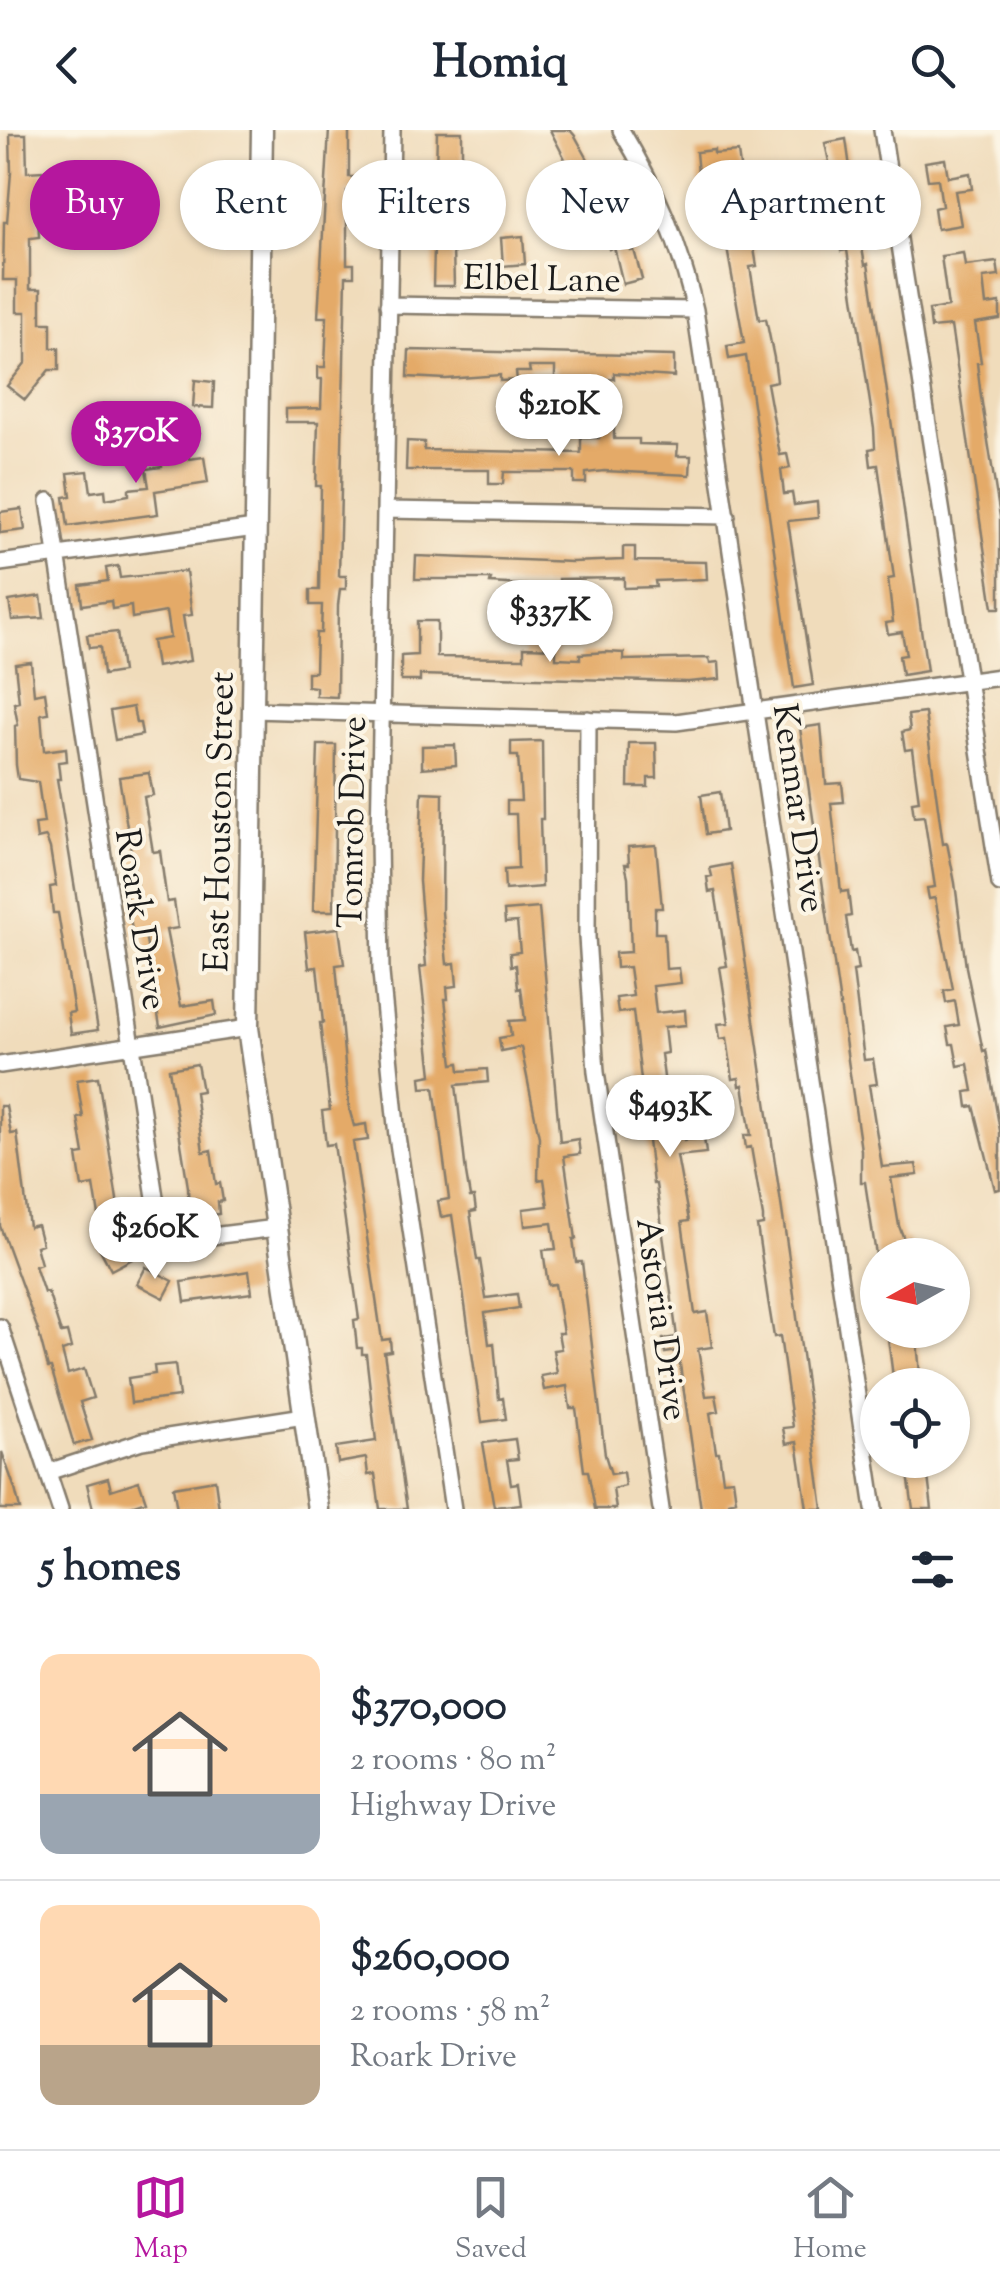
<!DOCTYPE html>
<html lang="en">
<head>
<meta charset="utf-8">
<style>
  body { margin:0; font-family:"Sorts Mill Goudy",serif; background:#f2f2f3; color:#1f2937; height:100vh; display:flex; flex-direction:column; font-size:38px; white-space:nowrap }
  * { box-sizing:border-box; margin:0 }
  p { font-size:32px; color:#747a83 }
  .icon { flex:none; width:55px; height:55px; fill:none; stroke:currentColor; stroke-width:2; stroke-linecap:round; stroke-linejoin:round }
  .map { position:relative; height:1379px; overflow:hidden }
  .sheet { display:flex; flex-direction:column; background:#fff; flex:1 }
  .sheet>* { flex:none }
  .hud { position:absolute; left:30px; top:30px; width:940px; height:90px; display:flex; gap:20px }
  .needle { width:65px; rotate:262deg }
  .controls { position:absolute; left:860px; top:1108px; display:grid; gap:20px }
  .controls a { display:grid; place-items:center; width:110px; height:110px; border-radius:50%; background:#fff; box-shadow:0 2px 8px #0004; font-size:50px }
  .price { position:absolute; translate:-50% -85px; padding:0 22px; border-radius:35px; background:#fff; color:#222; font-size:32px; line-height:65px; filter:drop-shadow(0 2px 5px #0008) }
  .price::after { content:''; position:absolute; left:50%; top:60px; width:30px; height:22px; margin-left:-15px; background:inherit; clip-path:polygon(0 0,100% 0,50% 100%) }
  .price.on { background:#b5179e; color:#fff }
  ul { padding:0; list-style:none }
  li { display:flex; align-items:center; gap:30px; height:250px; padding:0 40px }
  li+li { border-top:2px solid #e0e1e3 }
  li span { display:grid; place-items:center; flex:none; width:280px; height:200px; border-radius:20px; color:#555 }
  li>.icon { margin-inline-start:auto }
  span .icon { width:120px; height:120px; fill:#fffc; stroke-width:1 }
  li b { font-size:42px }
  h2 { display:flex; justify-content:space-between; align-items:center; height:120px; padding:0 40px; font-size:42px }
  .pill { padding:0 35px; border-radius:45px; background:#fff; box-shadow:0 2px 8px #0004; font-size:35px; line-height:90px }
  .pill.on { background:#b5179e; color:#fff }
  header { display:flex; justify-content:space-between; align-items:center; height:130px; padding:0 40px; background:#fff; font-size:45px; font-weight:700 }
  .menu { display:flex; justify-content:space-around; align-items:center; height:140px; border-top:2px solid #e0e1e3; background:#fff; font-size:28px; color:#747a83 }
  .menu a { display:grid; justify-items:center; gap:5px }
  .menu .on { color:#b5179e }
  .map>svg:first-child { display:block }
  .building { fill:#e4aa68 }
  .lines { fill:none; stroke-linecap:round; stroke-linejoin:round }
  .minor-casing { stroke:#867c6c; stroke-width:20 }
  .major-casing { stroke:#867c6c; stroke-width:25 }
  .minor { stroke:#fff; stroke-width:15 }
  .major { stroke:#fff; stroke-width:20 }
  .labels { text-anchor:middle; stroke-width:8; stroke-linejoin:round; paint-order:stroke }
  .street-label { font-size:35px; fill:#1c1c1c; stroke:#fcf5e5 }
</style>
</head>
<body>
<header><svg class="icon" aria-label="back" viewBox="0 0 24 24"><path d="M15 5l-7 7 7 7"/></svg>Homiq<svg class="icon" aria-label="search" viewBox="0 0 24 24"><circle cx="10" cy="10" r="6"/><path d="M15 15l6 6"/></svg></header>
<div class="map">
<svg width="1000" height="1379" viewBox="0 0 1000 1379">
  <rect width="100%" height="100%" fill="#fcf5e5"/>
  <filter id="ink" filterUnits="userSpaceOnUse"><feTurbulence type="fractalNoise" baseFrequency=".01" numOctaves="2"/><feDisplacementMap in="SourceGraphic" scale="20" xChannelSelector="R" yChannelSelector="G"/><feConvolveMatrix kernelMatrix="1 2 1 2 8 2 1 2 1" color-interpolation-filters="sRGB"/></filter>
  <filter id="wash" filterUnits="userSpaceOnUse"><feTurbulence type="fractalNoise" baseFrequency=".0048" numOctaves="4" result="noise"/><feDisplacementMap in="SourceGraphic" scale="40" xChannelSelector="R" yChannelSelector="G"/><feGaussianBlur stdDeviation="2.25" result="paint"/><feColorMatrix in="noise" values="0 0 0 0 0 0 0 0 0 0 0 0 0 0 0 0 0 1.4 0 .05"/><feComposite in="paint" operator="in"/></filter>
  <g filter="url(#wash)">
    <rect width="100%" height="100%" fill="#f0dcbb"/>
    <g id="blocks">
      <path class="building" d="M 329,0 L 349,0 L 349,47 L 359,47 L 358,62 L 347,61 L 347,134 L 354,134 L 354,146 L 346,146 L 339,446 L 346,446 L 346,459 L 340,459 L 338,475 L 337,567 L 316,566 L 316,557 L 307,556 L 307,542 L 315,542 L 316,503 L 321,503 L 322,475 L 310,475 L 310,460 L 319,460 L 321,356 L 316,356 L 318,292 L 286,292 L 286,279 L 321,278 L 322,249 L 318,249 L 318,237 L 325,237 L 327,187 L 318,187 Z
        M 550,0 L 570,0 L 575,6 L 615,78 L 631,121 L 634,120 L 642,149 L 623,154 L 614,117 L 609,119 L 595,81 L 565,95 L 558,81 L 581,70 L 577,62 L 581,60 Z
        M 437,2 L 462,2 L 462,59 L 451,58 L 451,88 L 469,89 L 468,119 L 453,119 L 454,156 L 433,156 Z
        M 10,4 L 26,4 L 27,42 L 43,41 L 43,61 L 37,61 L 39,107 L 30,108 L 30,159 L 41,159 L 41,193 L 51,193 L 51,218 L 59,218 L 59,240 L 49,240 L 25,270 L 7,256 L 26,232 L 26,182 L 17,182 L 17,150 L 3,150 L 4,92 L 7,92 L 11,42 Z
        M 846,9 L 858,95 L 865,135 L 868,134 L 879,206 L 927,541 L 902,545 L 899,526 L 906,525 L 902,502 L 888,504 L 886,493 L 893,492 L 888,449 L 894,448 L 878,335 L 871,336 L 869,319 L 875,318 L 874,299 L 847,120 L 841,121 L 831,46 L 806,50 L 804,37 L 829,32 L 825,13 Z
        M 714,20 L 714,24 L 738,22 L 742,51 L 737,51 L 743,85 L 736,86 L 740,109 L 752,107 L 757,136 L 750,137 L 759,190 L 766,189 L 774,228 L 777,251 L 767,253 L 780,325 L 787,324 L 790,338 L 781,340 L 784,364 L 792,363 L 794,375 L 817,372 L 818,388 L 788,391 L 813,555 L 794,558 L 746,226 L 729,229 L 727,216 L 744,213 L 740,190 L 723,96 L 718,97 L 711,54 L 699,55 L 696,22 Z
        M 945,29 L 948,47 L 970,43 L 972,59 L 955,61 L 961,95 L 937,99 L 934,78 L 942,76 L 938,49 L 928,50 L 925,32 Z
        M 523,106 L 525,134 L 503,136 L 501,108 Z
        M 963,123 L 965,136 L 997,132 L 999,146 L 983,148 L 986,175 L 1000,173 L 1000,189 L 975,193 L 981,232 L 977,233 L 981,267 L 1000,387 L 1000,478 L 993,478 L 951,196 L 931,198 L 929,180 L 948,177 L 941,126 Z
        M 409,220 L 674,226 L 674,247 L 614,243 L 614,249 L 555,252 L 555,237 L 529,237 L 530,242 L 516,242 L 517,250 L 500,251 L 500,245 L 446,249 L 408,247 Z
        M 195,250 L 214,252 L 213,278 L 193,277 Z
        M 599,290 L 614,290 L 614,309 L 639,309 L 639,314 L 678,315 L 677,326 L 691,326 L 690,345 L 604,341 L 586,343 L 586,353 L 574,353 L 574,342 L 504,342 L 503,354 L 489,354 L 489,340 L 406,340 L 407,311 L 424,312 L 424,320 L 581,323 L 581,308 L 599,308 Z
        M 185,302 L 189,329 L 204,327 L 208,353 L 155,361 L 158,384 L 68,396 L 64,367 L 71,366 L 68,343 L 88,341 L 91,362 L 105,360 L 106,369 L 129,365 L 129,359 L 149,357 L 146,339 L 162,337 L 157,306 Z
        M 22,379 L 25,400 L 0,403 L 0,382 Z
        M 623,417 L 635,417 L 635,431 L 706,432 L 707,449 L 655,451 L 656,457 L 624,458 L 624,448 L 559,449 L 559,457 L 490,453 L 491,449 L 415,449 L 416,426 L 572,432 L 623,430 Z
        M 118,436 L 120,448 L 186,441 L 192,485 L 183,486 L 190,531 L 156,537 L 152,511 L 170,508 L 166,482 L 132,488 L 131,476 L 112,479 L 111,471 L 82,475 L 80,455 L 108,451 L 106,438 Z
        M 41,466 L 44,488 L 12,490 L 9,471 Z
        M 417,491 L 437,491 L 437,527 L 524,528 L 524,517 L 556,518 L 556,528 L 580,529 L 580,524 L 606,522 L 624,523 L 624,530 L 709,528 L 710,533 L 719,532 L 720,549 L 688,552 L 420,545 L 420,551 L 401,551 L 401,526 L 417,525 Z
        M 117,502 L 122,542 L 103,545 L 100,517 L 89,518 L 87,505 Z
        M 31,532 L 34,564 L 45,562 L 48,583 L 41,584 L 44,621 L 66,618 L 67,631 L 58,632 L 60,649 L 57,649 L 98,900 L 71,904 L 68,883 L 74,882 L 58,783 L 53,783 L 50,757 L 56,756 L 50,718 L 46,707 L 37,709 L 35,694 L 44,693 L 38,652 L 18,649 L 16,635 L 15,596 L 18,595 L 14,573 L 19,572 L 15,534 Z
        M 133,577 L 136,593 L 140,593 L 142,605 L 115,610 L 110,581 Z
        M 925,583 L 943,714 L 947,713 L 955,753 L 966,837 L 983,921 L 986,920 L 1000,1001 L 1000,1059 L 995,1060 L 974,976 L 968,977 L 966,962 L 973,961 L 968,934 L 958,936 L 954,914 L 950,914 L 947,897 L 959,895 L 955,871 L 946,873 L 944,861 L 953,859 L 935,768 L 929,769 L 927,758 L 935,757 L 924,686 L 914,687 L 912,672 L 919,671 L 912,619 L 905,620 L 902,602 L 910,600 L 908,585 Z
        M 821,595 L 826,654 L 842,653 L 844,672 L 831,673 L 841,762 L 848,761 L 851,786 L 846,787 L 851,822 L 855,821 L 858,840 L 853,841 L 864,930 L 873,929 L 877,954 L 869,955 L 882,1037 L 916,1034 L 918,1045 L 891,1048 L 899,1096 L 904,1109 L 909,1108 L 911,1125 L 876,1125 L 865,1052 L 861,1052 L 861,1020 L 800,598 Z
        M 542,611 L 543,689 L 540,689 L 542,757 L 505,760 L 504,740 L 518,739 L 516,684 L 507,684 L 507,671 L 521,671 L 518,626 L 511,626 L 511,612 Z
        M 629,613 L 656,613 L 657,648 L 648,648 L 648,657 L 628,657 Z
        M 318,615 L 336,615 L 334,781 L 313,781 Z
        M 455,615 L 456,635 L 422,638 L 422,616 Z
        M 149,643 L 153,665 L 144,667 L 153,722 L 160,721 L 167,772 L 174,771 L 178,798 L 166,800 L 181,876 L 214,871 L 216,885 L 160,897 L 145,804 L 133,806 L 127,772 L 125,760 L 137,758 L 119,647 Z
        M 422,662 L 443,663 L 442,782 L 447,834 L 455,833 L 457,856 L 447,857 L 448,869 L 445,869 L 453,934 L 459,933 L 460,941 L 487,939 L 488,952 L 456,955 L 466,1043 L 470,1067 L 474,1067 L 476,1081 L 470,1082 L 477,1130 L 480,1130 L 486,1168 L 517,1164 L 519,1178 L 485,1183 L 489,1214 L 494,1213 L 499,1269 L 503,1268 L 506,1289 L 482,1292 L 452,1085 L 441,1087 L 438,1071 L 449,1069 L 434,957 L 422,958 L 421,947 L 432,945 L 420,837 L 426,836 L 419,751 Z
        M 720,662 L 725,701 L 706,704 L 701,665 Z
        M 656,715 L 662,778 L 655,778 L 655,803 L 664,803 L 666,839 L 679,838 L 681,853 L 653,856 L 656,883 L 685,880 L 686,895 L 664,897 L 667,923 L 661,924 L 665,955 L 679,953 L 681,966 L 676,966 L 684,1010 L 704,1008 L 706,1023 L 677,1026 L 689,1091 L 682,1092 L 695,1184 L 707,1182 L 712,1217 L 698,1219 L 706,1266 L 716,1265 L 719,1281 L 710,1283 L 716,1322 L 719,1322 L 723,1350 L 733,1349 L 736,1370 L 729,1372 L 730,1379 L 701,1379 L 678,1221 L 665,1223 L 663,1209 L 677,1207 L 656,1054 L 653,1054 L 633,881 L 618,883 L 616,868 L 633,866 L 629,837 L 616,838 L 615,823 L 631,822 L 628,747 L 625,734 L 629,734 L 628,717 Z
        M 731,734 L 788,1121 L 823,1379 L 807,1379 L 797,1312 L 786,1314 L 783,1298 L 793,1297 L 780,1206 L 774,1207 L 768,1170 L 757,1096 L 763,1095 L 763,1087 L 751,1017 L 746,1018 L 744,1005 L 751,1005 L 743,955 L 740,956 L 739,948 L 733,949 L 727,908 L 720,909 L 718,894 L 729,893 L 720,837 L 727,836 L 715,761 L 709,762 L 707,747 L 712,746 L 710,738 Z
        M 539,778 L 560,1012 L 578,1009 L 580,1024 L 564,1026 L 576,1109 L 573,1109 L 576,1132 L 582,1132 L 605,1325 L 611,1344 L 623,1342 L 625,1356 L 613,1359 L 616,1379 L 595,1379 L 588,1341 L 584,1341 L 576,1278 L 570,1278 L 567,1256 L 544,1260 L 541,1246 L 557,1243 L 553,1220 L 561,1219 L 558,1203 L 563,1203 L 555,1154 L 548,1155 L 543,1120 L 556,1119 L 552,1093 L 525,1096 L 523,1079 L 548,1076 L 544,1049 L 538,1050 L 539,1007 L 521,917 L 501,921 L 499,908 L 511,906 L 509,891 L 525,890 L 521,858 L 518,859 L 516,835 L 511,836 L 510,823 L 520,822 L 517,792 L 505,793 L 504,781 Z
        M 339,798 L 344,834 L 336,835 L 349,978 L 354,996 L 366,994 L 368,1010 L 353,1012 L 382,1210 L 390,1209 L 391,1221 L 384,1222 L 407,1379 L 380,1379 L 375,1344 L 368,1345 L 366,1328 L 338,1333 L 336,1317 L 376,1311 L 366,1224 L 362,1224 L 362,1218 L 357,1218 L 354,1190 L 359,1189 L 334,1014 L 326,1015 L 322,981 L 330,980 L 320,893 L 323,893 L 317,837 L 309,838 L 305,802 Z
        M 197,934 L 202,961 L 195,962 L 203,1022 L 211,1020 L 216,1054 L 220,1053 L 223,1071 L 218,1072 L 219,1084 L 189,1088 L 188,1057 L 169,939 Z
        M 98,947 L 120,1089 L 114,1090 L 129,1117 L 118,1122 L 132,1129 L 111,1140 L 95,1110 L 103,1110 L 94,1055 L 82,1057 L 77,1025 L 84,1024 L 78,988 L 83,987 L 77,950 Z
        M 0,976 L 6,976 L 11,1004 L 17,1003 L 29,1097 L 37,1095 L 42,1114 L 36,1116 L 41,1134 L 35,1136 L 44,1163 L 48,1162 L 61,1203 L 67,1202 L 71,1218 L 62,1221 L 68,1244 L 84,1239 L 93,1268 L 80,1272 L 92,1310 L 74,1315 L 51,1238 L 48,1238 L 38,1200 L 0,1096 Z
        M 146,1137 L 173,1151 L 164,1168 L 137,1154 Z
        M 249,1141 L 252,1163 L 185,1172 L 182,1152 Z
        M 887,1200 L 916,1200 L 921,1255 L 894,1255 Z
        M 175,1234 L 179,1267 L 131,1273 L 128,1248 L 155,1244 L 154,1236 Z
        M 515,1309 L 518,1329 L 507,1330 L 511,1354 L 518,1353 L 521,1374 L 494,1377 L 483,1313 Z
        M 2,1322 L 15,1359 L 20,1379 L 0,1379 Z
        M 906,1330 L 926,1330 L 932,1379 L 913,1379 Z
        M 108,1348 L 111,1360 L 139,1351 L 146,1371 L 122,1379 L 93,1379 L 87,1354 Z
        M 215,1350 L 219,1379 L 177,1379 L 173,1357 Z"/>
    </g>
  </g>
  <g filter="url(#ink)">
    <use href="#blocks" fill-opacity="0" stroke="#867c6c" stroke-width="2.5"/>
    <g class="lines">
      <g class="minor-casing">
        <path id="minor" d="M 392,0 L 379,709 L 381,843 L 397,1006 L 453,1379
          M 621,0 C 656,58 680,114 695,180 L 874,1379
          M 882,0 L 1000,754
          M 388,175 L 695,180
          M 49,371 L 158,1087 L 165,1102 L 180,1110 L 276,1098
          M 386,380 L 727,386
          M 0,433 L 255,398
          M 251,580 L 676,592 L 1000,547
          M 588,589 L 587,807 L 596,942 L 661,1379
          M 0,935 L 248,898
          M 0,1197 L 60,1379
          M 48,1342 L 142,1311 L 304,1286"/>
      </g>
      <g class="major-casing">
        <path id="major" d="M 262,0 L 248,898 L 318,1379"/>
      </g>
      <use href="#minor" class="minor"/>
      <use href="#major" class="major"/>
    </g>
  </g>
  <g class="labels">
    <g class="street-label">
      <text transform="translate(542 148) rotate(1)" y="12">Elbel Lane</text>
      <text transform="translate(800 678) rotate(82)" y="12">Kenmar Drive</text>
      <text transform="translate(218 692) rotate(-89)" y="12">East Houston Street</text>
      <text transform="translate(351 692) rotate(-89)" y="12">Tomrob Drive</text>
      <text transform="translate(142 789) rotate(81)" y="12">Roark Drive</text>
      <text transform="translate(663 1189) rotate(82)" y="12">Astoria Drive</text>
    </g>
  </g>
</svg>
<div class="controls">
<a><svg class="needle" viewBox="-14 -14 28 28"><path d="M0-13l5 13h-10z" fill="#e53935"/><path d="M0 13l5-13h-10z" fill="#747a83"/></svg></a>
<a><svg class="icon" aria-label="locate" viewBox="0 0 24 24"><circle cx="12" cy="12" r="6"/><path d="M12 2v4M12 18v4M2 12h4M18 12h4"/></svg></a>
</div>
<b class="price" style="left:559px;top:329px">$210K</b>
<b class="price on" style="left:136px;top:356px">$370K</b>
<b class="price" style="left:550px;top:535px">$337K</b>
<b class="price" style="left:670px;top:1030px">$493K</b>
<b class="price" style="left:155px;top:1152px">$260K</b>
<div class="hud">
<a class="pill on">Buy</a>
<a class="pill">Rent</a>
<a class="pill">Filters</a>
<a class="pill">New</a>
<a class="pill">Apartment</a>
</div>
</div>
<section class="sheet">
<h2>5 homes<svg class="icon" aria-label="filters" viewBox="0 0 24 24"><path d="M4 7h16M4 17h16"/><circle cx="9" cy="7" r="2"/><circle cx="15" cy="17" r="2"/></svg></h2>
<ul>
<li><span style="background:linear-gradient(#ffd9b3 70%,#9aa5b1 0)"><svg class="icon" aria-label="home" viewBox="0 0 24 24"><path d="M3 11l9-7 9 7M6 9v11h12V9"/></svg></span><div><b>$370,000</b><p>2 rooms · 80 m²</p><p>Highway Drive</p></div></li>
<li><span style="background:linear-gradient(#ffd9b3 70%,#b9a48a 0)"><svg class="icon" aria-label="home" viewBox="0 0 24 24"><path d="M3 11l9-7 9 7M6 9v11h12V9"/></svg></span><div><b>$260,000</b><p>2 rooms · 58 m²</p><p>Roark Drive</p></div></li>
</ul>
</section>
<nav class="menu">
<a class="on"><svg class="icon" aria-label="map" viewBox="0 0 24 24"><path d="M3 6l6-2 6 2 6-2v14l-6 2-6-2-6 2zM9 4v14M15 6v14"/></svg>Map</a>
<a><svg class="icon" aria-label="saved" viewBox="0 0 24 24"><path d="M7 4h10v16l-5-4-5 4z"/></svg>Saved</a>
<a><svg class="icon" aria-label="home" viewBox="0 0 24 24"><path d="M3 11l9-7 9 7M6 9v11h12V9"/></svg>Home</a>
</nav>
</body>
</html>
